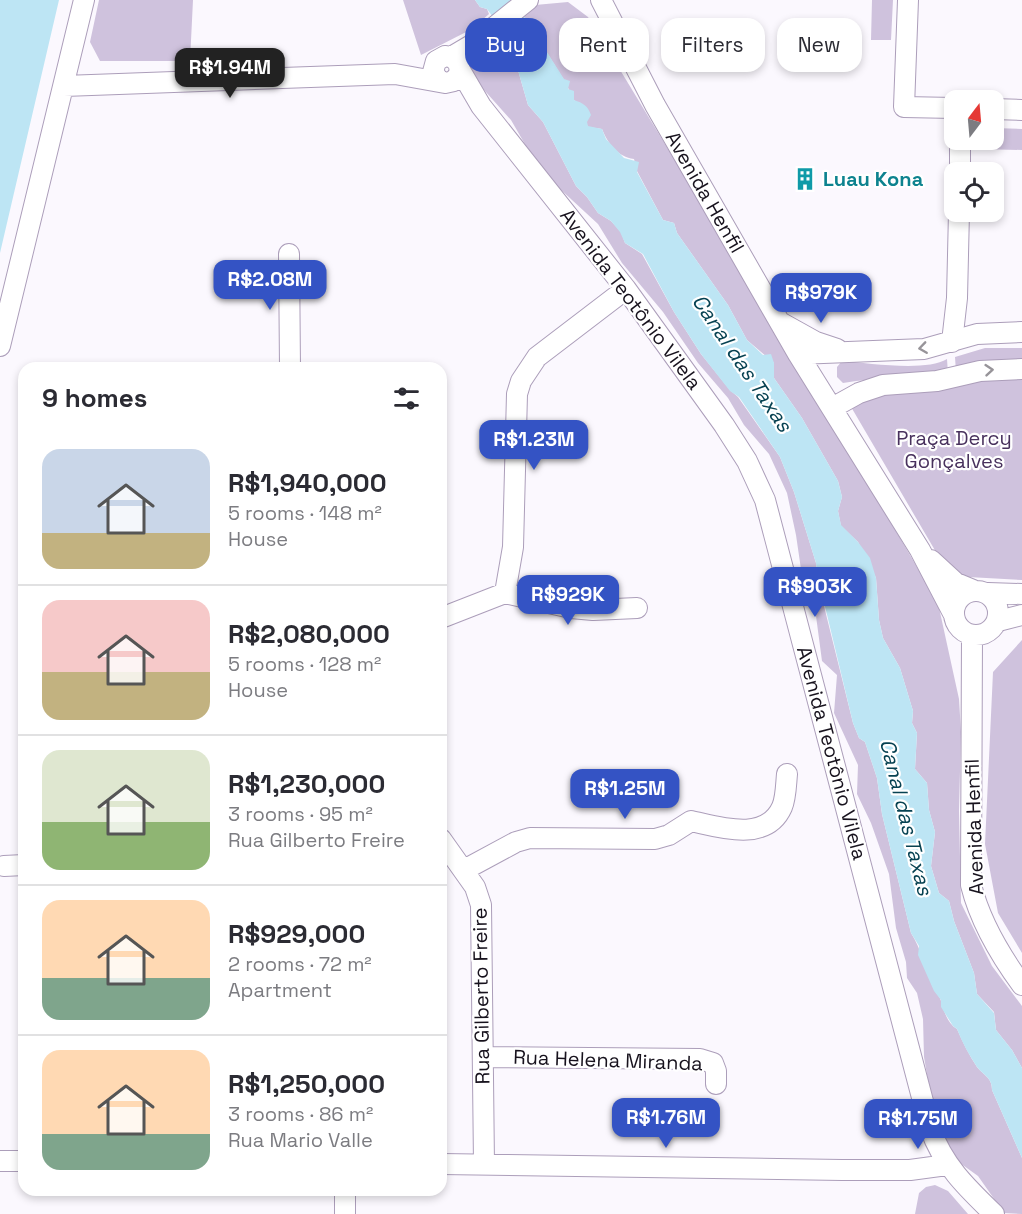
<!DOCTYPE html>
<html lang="en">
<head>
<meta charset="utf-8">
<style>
  body { margin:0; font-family:"Space Grotesk",sans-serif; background:#f7f7f7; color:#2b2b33; height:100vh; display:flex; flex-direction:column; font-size:22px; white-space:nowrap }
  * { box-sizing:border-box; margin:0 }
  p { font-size:20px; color:#7c7c81 }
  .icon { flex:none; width:33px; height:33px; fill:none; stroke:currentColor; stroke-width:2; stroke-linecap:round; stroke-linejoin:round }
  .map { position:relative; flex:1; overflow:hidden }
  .sheet { position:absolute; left:18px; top:362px; width:429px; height:834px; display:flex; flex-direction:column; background:#fff; border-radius:18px; box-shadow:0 3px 9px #0003 }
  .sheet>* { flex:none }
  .banner { position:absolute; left:465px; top:18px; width:466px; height:54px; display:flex; gap:12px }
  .needle { width:39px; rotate:16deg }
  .tools { position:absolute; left:944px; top:90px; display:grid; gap:12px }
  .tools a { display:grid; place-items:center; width:60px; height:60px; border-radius:12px; background:#fff; box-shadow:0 3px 9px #0003; font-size:30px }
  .price { position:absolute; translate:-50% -51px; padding:0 14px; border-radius:12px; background:#3453c4; color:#fff; font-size:20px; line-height:39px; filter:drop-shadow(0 2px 3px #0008) }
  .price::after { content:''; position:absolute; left:50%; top:36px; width:18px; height:14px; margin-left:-9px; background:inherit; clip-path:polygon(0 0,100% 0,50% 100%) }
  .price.on { background:#222; color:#fff }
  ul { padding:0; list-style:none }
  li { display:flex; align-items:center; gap:18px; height:150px; padding:0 24px }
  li+li { border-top:2px solid #e1e1e2 }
  li span { display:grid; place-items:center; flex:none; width:168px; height:120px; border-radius:18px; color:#555 }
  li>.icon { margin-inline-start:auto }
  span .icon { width:72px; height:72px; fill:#fffc; stroke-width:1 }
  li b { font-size:26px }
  h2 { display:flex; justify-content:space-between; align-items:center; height:72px; padding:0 24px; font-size:26px }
  .tag { padding:0 21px; border-radius:18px; background:#fff; box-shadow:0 3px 9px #0003; font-size:21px; line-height:54px }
  .tag.on { background:#3453c4; color:#fff }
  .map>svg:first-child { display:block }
  .green { fill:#cfc2dd }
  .water { fill:#bde5f4 }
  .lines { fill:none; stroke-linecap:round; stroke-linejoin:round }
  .minor-casing { stroke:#ac9eba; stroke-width:22 }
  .minor { stroke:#fff; stroke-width:20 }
  .oneway { stroke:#979499 }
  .labels { text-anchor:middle; stroke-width:4.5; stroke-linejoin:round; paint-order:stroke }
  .culture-label { font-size:20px; font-weight:bold; fill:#0d838f; stroke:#fff; text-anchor:start }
  .street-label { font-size:20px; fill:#17121d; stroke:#fff }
  .park-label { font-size:20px; fill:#48315d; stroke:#fff }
  .water-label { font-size:21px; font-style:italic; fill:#074252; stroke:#fff }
</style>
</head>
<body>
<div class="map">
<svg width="1022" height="1214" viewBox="0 0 1022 1214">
  <rect width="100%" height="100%" fill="#fbf8fe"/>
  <path class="green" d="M 99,0 L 193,0 L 190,61 L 100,61 L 90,42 Z
    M 403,0 L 475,0 L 480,7 L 487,9 L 489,14 L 472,29 L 421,55 Z
    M 872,0 L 893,0 L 891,40 L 871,40 Z
    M 568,2 L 588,17 L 800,367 L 938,603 L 959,699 L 961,732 L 959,811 L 961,903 L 992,966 L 1022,1006 L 1022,1068 L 1012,1050 L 996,1030 L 994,1012 L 977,994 L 974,973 L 954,921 L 949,901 L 939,893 L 931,866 L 935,832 L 929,810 L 927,783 L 915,769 L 917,733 L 912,723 L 913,711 L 900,668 L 883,638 L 879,620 L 876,578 L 858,542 L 841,526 L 838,511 L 842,497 L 838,481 L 802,418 L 774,378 L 774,363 L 747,340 L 728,305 L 677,233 L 674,223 L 663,220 L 637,171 L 634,159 C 618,157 608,144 602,129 L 588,127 L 564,80 L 524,16 L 535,5 Z
    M 504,38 L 509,39 L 528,105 L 543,122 L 576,186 L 587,197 L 598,213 L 611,221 L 621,232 L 625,243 L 642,254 L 674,312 L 701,354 L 730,390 L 738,397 L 780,457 L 794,492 L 816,563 L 818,584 L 816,591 L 822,598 L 853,723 L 859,738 L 865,742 L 877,778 L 882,814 L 911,933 C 921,949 925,967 932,985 C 934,991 940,996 941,1001 C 944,1011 947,1023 957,1029 C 962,1041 969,1055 977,1067 C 984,1076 992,1077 992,1090 L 1022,1158 L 1022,1214 L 1004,1213 L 978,1176 L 946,1153 L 932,1104 L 924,1057 L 923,1019 L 917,993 L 907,978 L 906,962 L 896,928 L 889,874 L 871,823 L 857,794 L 858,765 L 834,713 L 837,675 L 822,661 L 814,601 L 803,583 L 796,535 L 787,493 L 769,454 L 744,425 L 728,398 L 698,363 L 663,312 L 622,263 L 598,224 L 559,188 L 526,146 L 511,120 L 468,72 C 473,47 487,51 504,38 Z
    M 993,128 L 1022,129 L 1022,150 L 977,149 L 977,140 L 993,140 Z
    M 985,348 L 1022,348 L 1022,364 L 956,372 L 955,357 Z
    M 947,359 L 948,374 C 913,378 878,377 843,383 L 837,377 L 837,367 L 842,361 C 868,363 926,372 947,359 Z
    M 1022,378 L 1022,580 L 950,576 L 847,400 L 954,382 Z
    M 1022,640 L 1022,953 L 998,913 L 985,844 L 993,672 Z
    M 935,1185 L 948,1191 L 968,1214 L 915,1214 L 919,1193 L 926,1187 Z"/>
  <path class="water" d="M 0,0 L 59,0 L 0,253 Z
    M 475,0 L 514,0 L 564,79 L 570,81 L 568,89 L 574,91 L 574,100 C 583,103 588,106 591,115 L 587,122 L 588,126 L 602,129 L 606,139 L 624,158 L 639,162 L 637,172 L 663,220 L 674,223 L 677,233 L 728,305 L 747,340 L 763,355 L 771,354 L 774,363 L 774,378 L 802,418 L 838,481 L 842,497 L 838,511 L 841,525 L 858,542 L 870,558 L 876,578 L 879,620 L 883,638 L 900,668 L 913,711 L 912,723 L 917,733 L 915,769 L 927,783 L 929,810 L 935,832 L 931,866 L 939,893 L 949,901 L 954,921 L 974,973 L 977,994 L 994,1013 L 996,1030 L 1012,1050 L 1022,1068 L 1022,1158 L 992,1090 C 992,1077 984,1076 977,1067 C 969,1055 962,1042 957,1029 L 953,1026 L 941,1007 L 941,1000 L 934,991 L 918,955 L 919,946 L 911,933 L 882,814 L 877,778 L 865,742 L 859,738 L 853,723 L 823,598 L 816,591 L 818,584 L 816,563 L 794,492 L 780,457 L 739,397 L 730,391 L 701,354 L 674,312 L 643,254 L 625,243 L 620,232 L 611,221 L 598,213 L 587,197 L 576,186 L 543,122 L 528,105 L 509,39 L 487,9 L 480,7 Z"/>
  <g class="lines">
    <g class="minor-casing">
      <path id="minor" d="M 601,0 L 655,105 L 798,354 L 920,550 L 954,615
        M 908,0 L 904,107 L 954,108
        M 451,57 L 473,44 L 528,0
        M 460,70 L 481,106 L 626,289 L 724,425 L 747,461 L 765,500 L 930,1128 C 943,1165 966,1187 994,1214
        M 64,86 L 395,74 L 445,83 L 454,81 L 459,74 C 461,64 456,57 445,56 L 436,61 L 433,72 L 440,82
        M 993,109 L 1022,110
        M 960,172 L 960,140
        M 289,254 L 290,368
        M 780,322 L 816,342 L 837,349
        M 952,342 L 957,298 L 959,212
        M 0,346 L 84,0
        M 798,354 L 924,349 L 977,334 L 1022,332
        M 832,408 L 859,393 L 883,385 L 937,381 L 980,371 L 1022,369
        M 931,560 L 956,583 L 973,590
        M954 613a22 22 0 1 1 44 0a22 22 0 1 1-44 0Z
        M 505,593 L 571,608 L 593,610 L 637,608
        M 988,593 L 1022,594
        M 441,618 L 505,593 L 513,547 L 517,394 L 521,381 L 537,357 L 626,289
        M 998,621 L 1022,615
        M 972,635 L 971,885 C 980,921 1000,955 1022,985
        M 441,839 L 475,887 L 481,905 L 484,1164
        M 4,866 L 24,865
        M 464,870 L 516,842 L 530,838 L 655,839 L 669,835 L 691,821 C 719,827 766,843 782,807 C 786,798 786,784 787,774
        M 483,1057 L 700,1059 L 713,1063 L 716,1071 L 716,1084
        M 0,1161 L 24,1161
        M 441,1164 L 842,1170 L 910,1170 L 947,1165
        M 345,1214 L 345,1190"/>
    </g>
    <use href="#minor" class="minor"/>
  </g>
  <defs><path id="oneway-chevron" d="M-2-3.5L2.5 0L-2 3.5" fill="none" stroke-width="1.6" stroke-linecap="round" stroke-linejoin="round" transform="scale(1.5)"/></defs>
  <g class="oneway">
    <use href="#oneway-chevron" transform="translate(923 348) rotate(172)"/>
    <use href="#oneway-chevron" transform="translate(989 370) rotate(-5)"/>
  </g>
  <defs>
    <g id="building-bare" transform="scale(1.8)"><path d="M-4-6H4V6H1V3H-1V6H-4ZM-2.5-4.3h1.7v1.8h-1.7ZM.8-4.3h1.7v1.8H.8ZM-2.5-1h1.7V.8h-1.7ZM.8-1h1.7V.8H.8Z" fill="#0f9aa8" stroke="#fff" stroke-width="2.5" paint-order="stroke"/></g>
  </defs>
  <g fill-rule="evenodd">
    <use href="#building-bare" x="805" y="179"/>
  </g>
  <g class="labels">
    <g class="culture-label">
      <text x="823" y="186">Luau Kona</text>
    </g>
    <g class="street-label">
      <text transform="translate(705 192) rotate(60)" y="7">Avenida Henfil</text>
      <text transform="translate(631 299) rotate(53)" y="7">Avenida Teotônio Vilela</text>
      <text transform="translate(832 753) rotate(75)" y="7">Avenida Teotônio Vilela</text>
      <text transform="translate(974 827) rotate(-92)" y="7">Avenida Henfil</text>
      <text transform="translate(481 996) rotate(-91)" y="7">Rua Gilberto Freire</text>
      <text transform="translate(608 1060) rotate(2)" y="7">Rua Helena Miranda</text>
    </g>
    <g class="park-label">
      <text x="954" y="445">Praça Dercy<tspan x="954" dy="23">Gonçalves</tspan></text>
    </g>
    <g class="water-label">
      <text transform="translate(742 363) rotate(56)" y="7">Canal das Taxas</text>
      <text transform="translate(906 817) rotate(76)" y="7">Canal das Taxas</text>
    </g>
  </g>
</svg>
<div class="tools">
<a><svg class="needle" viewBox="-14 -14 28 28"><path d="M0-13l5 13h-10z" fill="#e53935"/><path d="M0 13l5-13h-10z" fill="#7c7c81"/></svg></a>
<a><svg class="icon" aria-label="locate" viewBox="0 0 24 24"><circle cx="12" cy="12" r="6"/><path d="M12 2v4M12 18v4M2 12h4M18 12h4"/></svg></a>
</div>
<b class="price on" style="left:230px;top:99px">R$1.94M</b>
<b class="price" style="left:270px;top:311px">R$2.08M</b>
<b class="price" style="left:821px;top:324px">R$979K</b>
<b class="price" style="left:534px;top:471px">R$1.23M</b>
<b class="price" style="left:815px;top:618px">R$903K</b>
<b class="price" style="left:568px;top:626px">R$929K</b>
<b class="price" style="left:625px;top:820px">R$1.25M</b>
<b class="price" style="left:666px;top:1149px">R$1.76M</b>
<b class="price" style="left:918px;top:1150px">R$1.75M</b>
<div class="banner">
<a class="tag on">Buy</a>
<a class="tag">Rent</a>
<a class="tag">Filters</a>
<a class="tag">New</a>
</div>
<section class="sheet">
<h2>9 homes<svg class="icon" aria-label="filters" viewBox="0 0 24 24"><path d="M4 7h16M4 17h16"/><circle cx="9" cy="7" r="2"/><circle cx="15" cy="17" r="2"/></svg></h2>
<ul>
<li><span style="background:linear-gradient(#c9d6e8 70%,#c2b280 0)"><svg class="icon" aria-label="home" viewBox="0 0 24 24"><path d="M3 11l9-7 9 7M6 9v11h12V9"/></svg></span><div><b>R$1,940,000</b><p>5 rooms · 148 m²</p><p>House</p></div></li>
<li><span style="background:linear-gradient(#f6c9c9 60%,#c2b280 0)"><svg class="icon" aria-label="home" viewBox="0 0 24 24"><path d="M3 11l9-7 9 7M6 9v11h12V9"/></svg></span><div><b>R$2,080,000</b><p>5 rooms · 128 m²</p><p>House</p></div></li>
<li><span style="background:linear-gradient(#dfe7d0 60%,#8fb573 0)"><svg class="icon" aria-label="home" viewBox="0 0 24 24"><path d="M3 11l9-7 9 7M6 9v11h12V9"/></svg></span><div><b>R$1,230,000</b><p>3 rooms · 95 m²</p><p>Rua Gilberto Freire</p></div></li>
<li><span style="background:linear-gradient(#ffd9b3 65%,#7fa58c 0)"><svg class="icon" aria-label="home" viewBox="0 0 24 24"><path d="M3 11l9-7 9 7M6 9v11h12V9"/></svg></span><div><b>R$929,000</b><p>2 rooms · 72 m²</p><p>Apartment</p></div></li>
<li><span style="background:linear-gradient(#ffd9b3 70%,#7fa58c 0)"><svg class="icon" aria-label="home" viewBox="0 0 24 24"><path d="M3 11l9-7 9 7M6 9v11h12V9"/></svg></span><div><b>R$1,250,000</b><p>3 rooms · 86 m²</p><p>Rua Mario Valle</p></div></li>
</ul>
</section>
</div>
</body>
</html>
